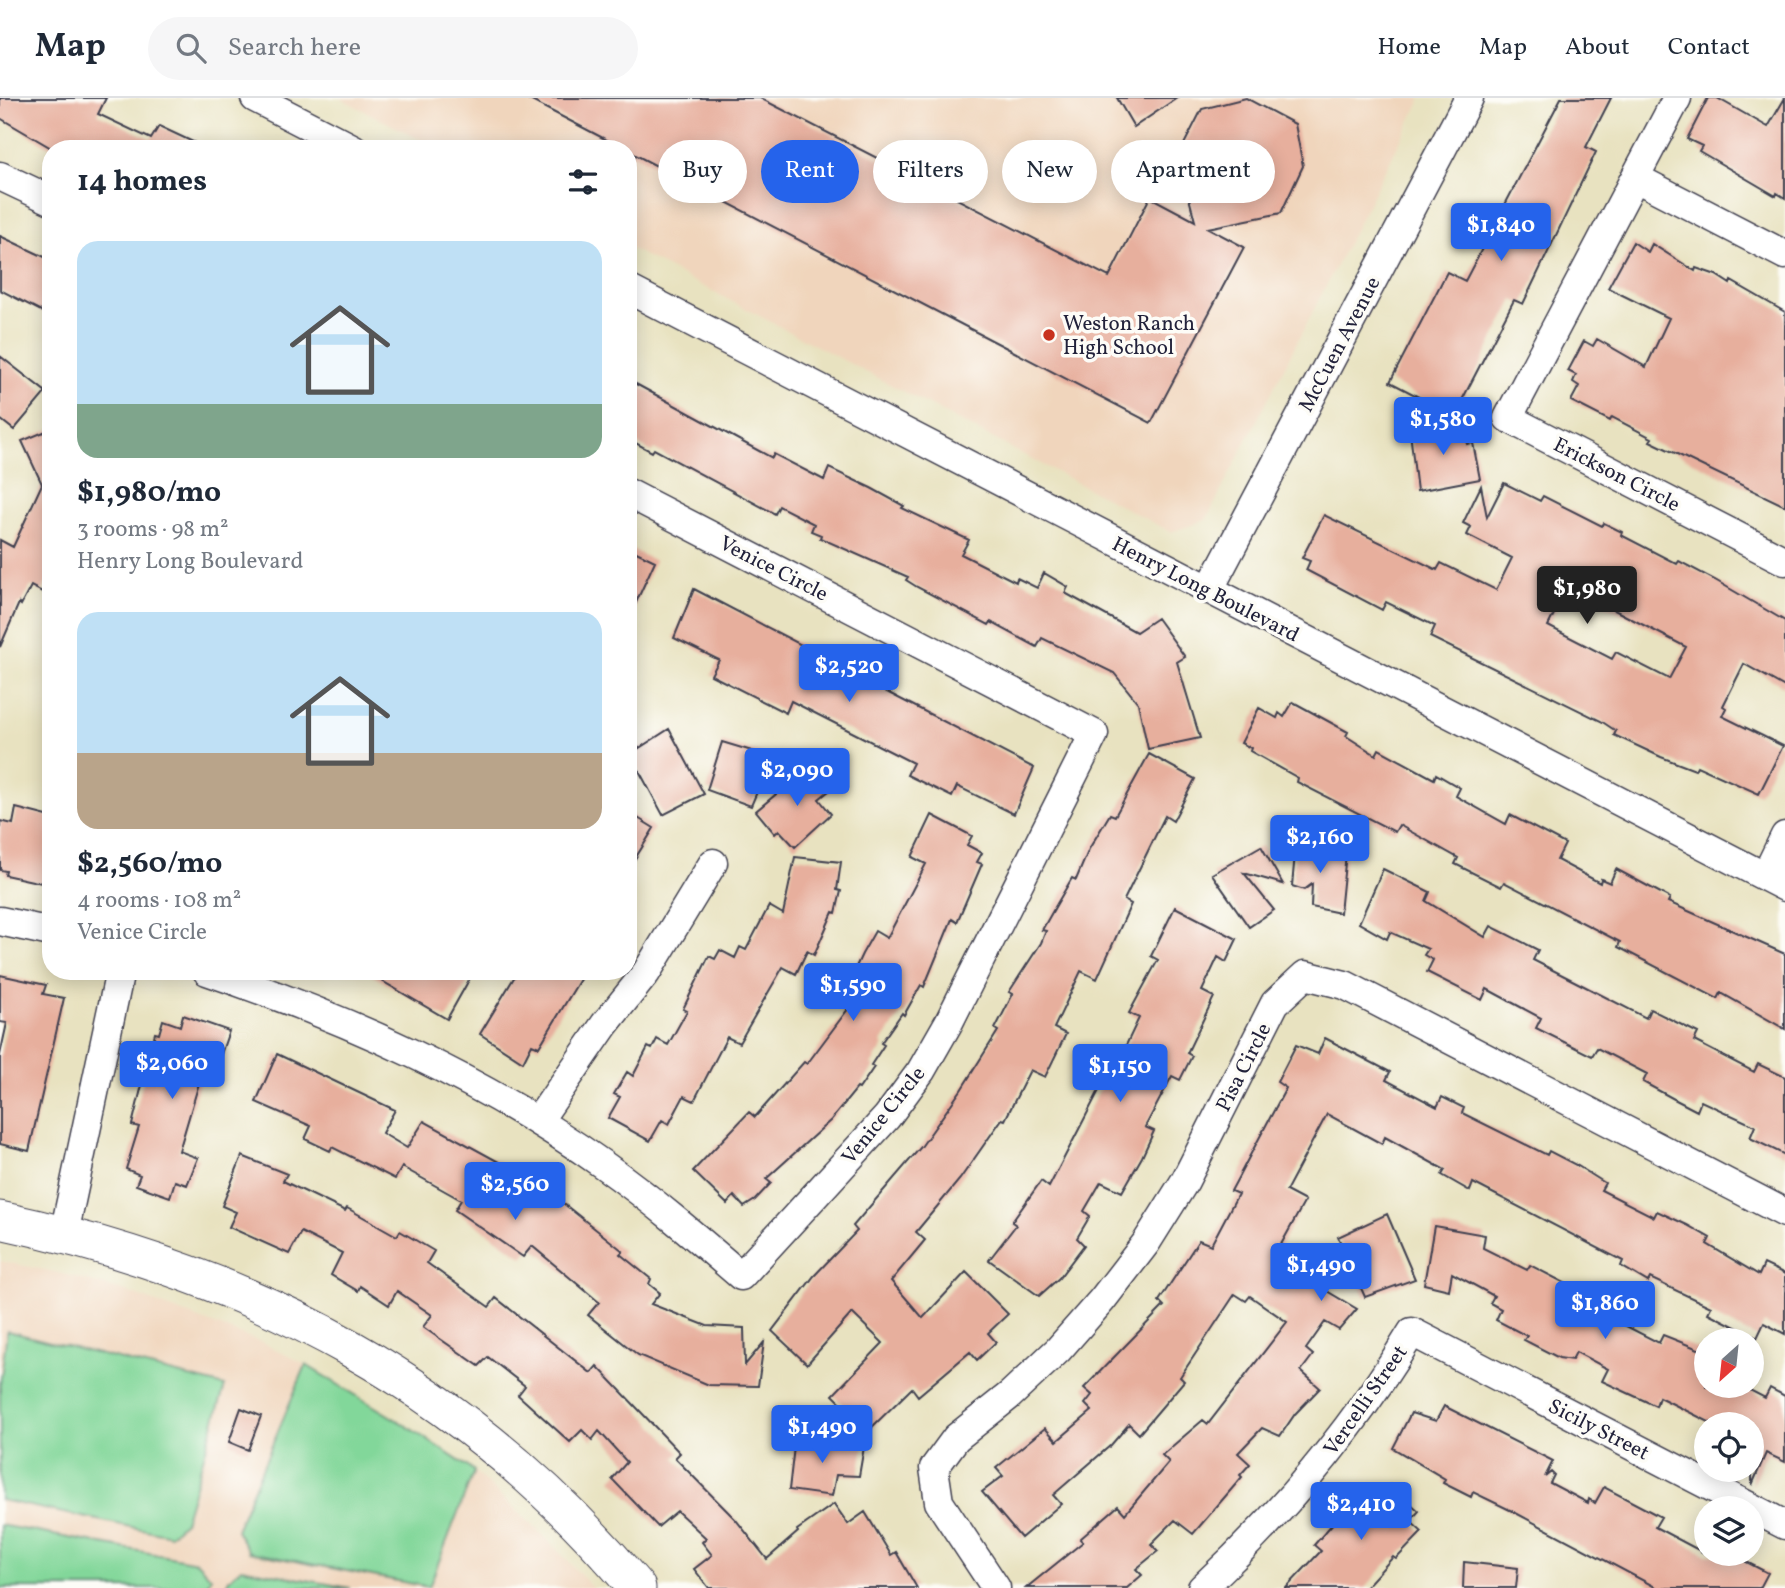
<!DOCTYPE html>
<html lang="en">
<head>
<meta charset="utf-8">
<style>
  body { margin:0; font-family:Vollkorn,serif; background:#f6f6f7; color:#1f2937; height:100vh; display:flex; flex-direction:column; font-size:26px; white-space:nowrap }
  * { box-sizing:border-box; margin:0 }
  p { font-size:23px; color:#747a83 }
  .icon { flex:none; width:38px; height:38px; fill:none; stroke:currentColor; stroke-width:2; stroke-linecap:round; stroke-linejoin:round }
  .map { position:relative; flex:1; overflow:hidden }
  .side { position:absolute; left:42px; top:42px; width:595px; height:840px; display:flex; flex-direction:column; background:#fff; border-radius:28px; box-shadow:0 4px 18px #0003 }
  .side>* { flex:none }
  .guide { position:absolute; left:658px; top:42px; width:665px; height:63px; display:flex; gap:14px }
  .needle { width:46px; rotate:207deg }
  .tools { position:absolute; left:1694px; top:1230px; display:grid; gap:14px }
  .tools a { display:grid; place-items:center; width:70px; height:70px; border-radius:50%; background:#fff; box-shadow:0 4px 18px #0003; font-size:35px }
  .price { position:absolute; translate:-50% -60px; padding:0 16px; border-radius:7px; background:#2563eb; color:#fff; font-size:23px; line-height:46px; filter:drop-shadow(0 2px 4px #0008) }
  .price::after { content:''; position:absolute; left:50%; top:42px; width:21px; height:16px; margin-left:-10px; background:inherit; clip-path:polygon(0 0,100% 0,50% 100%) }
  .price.selected { background:#222; color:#fff }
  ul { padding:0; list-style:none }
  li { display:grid; align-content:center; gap:14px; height:371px; padding:0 35px }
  li span { display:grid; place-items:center; height:217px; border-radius:21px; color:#555 }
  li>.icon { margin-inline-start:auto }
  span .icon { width:126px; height:126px; fill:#fffc; stroke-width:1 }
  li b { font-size:30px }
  h2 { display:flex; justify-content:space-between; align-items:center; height:84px; padding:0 35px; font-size:30px }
  .chip { padding:0 24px; border-radius:32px; background:#fff; box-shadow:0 4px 18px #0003; font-size:24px; line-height:63px }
  .chip.selected { background:#2563eb; color:#fff }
  header { display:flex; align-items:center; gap:42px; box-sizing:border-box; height:98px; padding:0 35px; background:#fff; border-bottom:2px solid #e0e1e3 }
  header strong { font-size:33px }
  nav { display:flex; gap:38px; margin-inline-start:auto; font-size:24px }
  .search { width:490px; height:63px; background:#f6f6f7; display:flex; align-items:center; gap:18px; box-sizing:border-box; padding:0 24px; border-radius:38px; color:#747a83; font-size:26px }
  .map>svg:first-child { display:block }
  .built { fill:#f0d5bc }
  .green { fill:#82d79a; stroke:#527c6a; stroke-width:2 }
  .building { fill:#e7af9d; fill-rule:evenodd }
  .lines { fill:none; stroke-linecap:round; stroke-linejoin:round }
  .minor-casing { stroke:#403f4f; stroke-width:31 }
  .tertiary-casing { stroke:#403f4f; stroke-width:39 }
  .minor { stroke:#fff; stroke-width:28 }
  .tertiary { stroke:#fff; stroke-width:37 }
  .poi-dot { fill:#c8321e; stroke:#fdfcf7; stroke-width:2.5 }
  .labels { text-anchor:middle; stroke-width:7; stroke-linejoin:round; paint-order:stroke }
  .poi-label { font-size:21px; fill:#22223b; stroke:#fdfcf7; text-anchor:start }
  .street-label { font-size:21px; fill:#22223b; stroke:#fdfcf7 }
</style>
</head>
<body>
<header>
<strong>Map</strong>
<div class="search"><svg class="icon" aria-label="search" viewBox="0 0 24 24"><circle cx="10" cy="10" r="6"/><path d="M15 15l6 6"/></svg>Search here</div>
<nav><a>Home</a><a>Map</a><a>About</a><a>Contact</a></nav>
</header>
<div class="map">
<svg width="1785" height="1490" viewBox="0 0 1785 1490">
  <rect width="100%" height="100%" fill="#fdfcf7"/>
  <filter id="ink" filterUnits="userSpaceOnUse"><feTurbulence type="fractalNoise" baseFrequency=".0143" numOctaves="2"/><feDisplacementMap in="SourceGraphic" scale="14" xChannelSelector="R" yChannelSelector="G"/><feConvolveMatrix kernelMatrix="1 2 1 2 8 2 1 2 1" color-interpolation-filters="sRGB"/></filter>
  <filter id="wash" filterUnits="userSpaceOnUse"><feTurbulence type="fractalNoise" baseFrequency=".00686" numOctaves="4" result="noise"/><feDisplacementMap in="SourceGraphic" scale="28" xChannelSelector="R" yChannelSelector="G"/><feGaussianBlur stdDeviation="1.57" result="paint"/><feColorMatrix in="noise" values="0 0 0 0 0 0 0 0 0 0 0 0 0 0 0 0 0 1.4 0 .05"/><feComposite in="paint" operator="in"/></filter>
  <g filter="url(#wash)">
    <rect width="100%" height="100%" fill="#e8e2c0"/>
    <path class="built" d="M 340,0 L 1422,0 L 1206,422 L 1171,434 L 628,149 L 628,51 L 438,51 Z
      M 0,1163 L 59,1175 L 130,1195 L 261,1244 L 306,1267 L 405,1327 L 474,1373 L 545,1439 L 593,1490 L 0,1490 Z"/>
    <path class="green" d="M 7,1233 L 225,1288 L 184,1424 L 170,1437 L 0,1402 L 0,1287 Z
      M 306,1267 L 405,1327 L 474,1373 L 429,1489 L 249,1454 L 236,1432 Z
      M 0,1427 L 197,1464 L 211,1479 L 206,1490 L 0,1490 Z
      M 241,1470 L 350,1490 L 225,1490 L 229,1481 Z"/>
    <g id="blocks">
      <path class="building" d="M 0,0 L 106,0 L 98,16 L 151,41 L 159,28 L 208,51 L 53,51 L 0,20 Z
        M 526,0 L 760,0 L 1109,179 L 1150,99 L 1195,123 L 1178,58 L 1202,11 L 1246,0 L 1295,26 L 1303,68 L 1281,115 L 1208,130 L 1244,149 L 1151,325 Z
        M 1117,0 L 1177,0 L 1134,29 Z
        M 1561,0 L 1611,0 L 1586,49 L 1596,54 L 1523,206 L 1514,202 L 1460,306 L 1463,322 L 1390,284 L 1447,174 L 1465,183 Z
        M 1708,0 L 1717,0 L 1768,29 L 1785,0 L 1785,100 L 1777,95 L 1776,98 L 1699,53 L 1702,48 L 1687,41 Z
        M 0,138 L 51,162 L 51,218 L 0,192 Z
        M 1633,144 L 1648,154 L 1652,146 L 1695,173 L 1696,170 L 1716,177 L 1730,186 L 1731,183 L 1785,214 L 1785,408 L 1650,343 L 1652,340 L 1612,319 L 1610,323 L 1571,303 L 1579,288 L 1573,284 L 1576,277 L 1568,273 L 1584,243 L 1593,248 L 1597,241 L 1646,269 L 1669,220 L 1608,190 Z
        M 0,258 L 46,294 L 14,332 L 0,321 Z
        M 634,285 L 772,360 L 774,356 L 824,382 L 829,370 L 871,390 L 904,408 L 902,410 L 969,442 L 961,456 L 1016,484 L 1017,480 L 1037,490 L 1044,475 L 1068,489 L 1065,495 L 1136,534 L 1157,520 L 1185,559 L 1177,564 L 1200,640 L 1148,651 L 1138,605 L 1114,575 L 1042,540 L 1037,549 L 991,524 L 989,527 L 917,489 L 906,482 L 908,479 L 820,440 L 821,437 L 811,433 L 814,426 L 779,408 L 775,416 L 654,351 L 652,354 L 628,341 L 628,296 Z
        M 1463,324 L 1467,346 L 1473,345 L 1480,381 L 1417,393 L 1410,334 Z
        M 51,331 L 51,477 L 42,494 L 31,488 L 21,507 L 19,505 L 0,549 L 0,442 L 13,449 L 42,386 L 22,343 Z
        M 1504,385 L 1540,403 L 1543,398 L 1602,428 L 1604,425 L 1622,434 L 1621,437 L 1677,466 L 1679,463 L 1715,482 L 1785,523 L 1785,589 L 1744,566 L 1723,608 L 1726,610 L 1722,618 L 1783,648 L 1759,696 L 1697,668 L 1695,672 L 1661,659 L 1614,637 L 1616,633 L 1601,623 L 1430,539 L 1435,528 L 1386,504 L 1382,512 L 1306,472 L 1310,463 L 1302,460 L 1324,417 L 1437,472 L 1441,465 L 1496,492 L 1512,460 L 1467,437 L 1471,429 L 1463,425 L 1481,388 L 1487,419 ZM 1568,488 L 1686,549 L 1669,581 L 1616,554 L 1612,561 L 1548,528 Z
        M 628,450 L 655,463 L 628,522 Z
        M 694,491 L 813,553 L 811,557 L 883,588 L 881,591 L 1034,670 L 1014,716 L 957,688 L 952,699 L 907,677 L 913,665 L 791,603 L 786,615 L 711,577 L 719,562 L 674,540 Z
        M 1293,604 L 1348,634 L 1346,638 L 1376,657 L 1379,651 L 1434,681 L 1436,676 L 1460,690 L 1456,698 L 1506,726 L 1510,717 L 1565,746 L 1557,762 L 1600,785 L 1601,781 L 1610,785 L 1616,771 L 1670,800 L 1668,804 L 1785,856 L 1785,931 L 1721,895 L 1718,901 L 1618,849 L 1620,844 L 1504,784 L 1501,789 L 1455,766 L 1458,760 L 1399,727 L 1395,734 L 1297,684 L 1298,680 L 1250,653 L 1251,650 L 1241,645 L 1259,610 L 1277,620 L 1279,615 L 1284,619 Z
        M 669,631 L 704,696 L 663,717 L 630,656 Z
        M 722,644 L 772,659 L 751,708 L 707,692 Z
        M 1149,656 L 1195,681 L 1173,723 L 1165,718 L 1124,802 L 1131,806 L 1097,881 L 1081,873 L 1054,930 L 1066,936 L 1045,979 L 1030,972 L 1005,1022 L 1002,1021 L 960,1081 L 916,1134 L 925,1142 L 891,1183 L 923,1220 L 966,1174 L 1008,1216 L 988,1235 L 996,1244 L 977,1262 L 970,1254 L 918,1298 L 912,1290 L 869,1332 L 833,1297 L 883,1245 L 852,1215 L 807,1266 L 772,1233 L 814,1178 L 857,1133 L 853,1128 L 921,1049 L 961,992 L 998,933 L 995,931 L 1013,896 L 1009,894 L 1041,845 L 1046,833 L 1042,832 L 1055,809 L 1072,780 L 1076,782 L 1089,751 L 1110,716 L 1115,718 Z
        M 810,668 L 830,692 L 819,701 L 831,716 L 795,749 L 779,732 L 775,736 L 756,713 Z
        M 16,710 L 51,719 L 51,787 L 5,777 L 6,773 L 0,772 L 0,723 L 13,726 Z
        M 628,714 L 654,730 L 628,772 Z
        M 932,717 L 972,738 L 967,747 L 982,755 L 977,764 L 982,766 L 957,824 L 952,821 L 924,889 L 921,887 L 904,917 L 902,915 L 881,945 L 884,947 L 871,967 L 874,969 L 859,991 L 857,990 L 831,1022 L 766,1081 L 771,1085 L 755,1102 L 744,1109 L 734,1098 L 727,1106 L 693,1073 L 749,1014 L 755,1019 L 804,964 L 807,966 L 848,911 L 839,905 L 862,856 L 875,833 L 887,840 L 926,766 L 912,759 Z
        M 1296,745 L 1346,755 L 1340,815 L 1311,809 L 1312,786 L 1304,792 L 1292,788 Z
        M 1261,748 L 1283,786 L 1244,775 L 1274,812 L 1249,829 L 1212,776 Z
        M 795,759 L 841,764 L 837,792 L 841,793 L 836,815 L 833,814 L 814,857 L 807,853 L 796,876 L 783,869 L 739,945 L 727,939 L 694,1003 L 684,998 L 669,1026 L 662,1022 L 650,1043 L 608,1020 L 620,999 L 614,996 L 627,974 L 633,978 L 648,949 L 652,951 L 657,941 L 668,947 L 687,913 L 683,911 L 709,858 L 715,861 L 720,852 L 735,860 L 740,849 L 746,852 L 769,808 L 783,816 Z
        M 1383,771 L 1430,794 L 1426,803 L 1485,839 L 1491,828 L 1538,852 L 1533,862 L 1582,887 L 1646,920 L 1650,911 L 1698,935 L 1694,943 L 1754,974 L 1758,966 L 1785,979 L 1785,1057 L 1750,1040 L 1755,1028 L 1701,1003 L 1697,1013 L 1674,1001 L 1643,984 L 1647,976 L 1597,950 L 1592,958 L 1536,930 L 1541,920 L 1487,891 L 1482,902 L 1427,874 L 1433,862 L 1424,857 L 1428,851 L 1390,834 L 1387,841 L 1359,825 Z
        M 1175,809 L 1237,841 L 1226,864 L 1218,859 L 1202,893 L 1214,899 L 1187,955 L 1192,958 L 1180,982 L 1172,978 L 1145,1029 L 1154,1033 L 1142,1059 L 1122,1094 L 1101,1084 L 1084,1113 L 1090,1118 L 1077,1140 L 1084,1147 L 1059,1180 L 1039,1198 L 989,1162 L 1016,1127 L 1012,1124 L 1041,1083 L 1049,1089 L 1106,979 L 1110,981 L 1139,920 L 1129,915 L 1158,862 L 1151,858 Z
        M 365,873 L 474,873 L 447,921 Z
        M 518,873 L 585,873 L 539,949 L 532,946 L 523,964 L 480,936 Z
        M 0,877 L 46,887 L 43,896 L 64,900 L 29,1053 L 0,1046 L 0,957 L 7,925 L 0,924 Z
        M 183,917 L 229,933 L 213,979 L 202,975 L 179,1053 L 198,1060 L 187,1087 L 175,1083 L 170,1099 L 136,1087 L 140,1077 L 126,1071 L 139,1029 L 132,1027 L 155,935 L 159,936 L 163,922 L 180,928 Z
        M 1325,940 L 1390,974 L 1386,982 L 1437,1009 L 1442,999 L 1464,1010 L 1462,1015 L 1547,1057 L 1549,1053 L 1578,1068 L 1605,1085 L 1601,1092 L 1654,1119 L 1657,1113 L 1687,1127 L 1710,1140 L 1707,1146 L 1759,1177 L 1764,1166 L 1785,1176 L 1785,1236 L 1764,1225 L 1757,1240 L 1708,1215 L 1711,1209 L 1650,1180 L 1648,1184 L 1621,1168 L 1623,1163 L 1473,1085 L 1470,1093 L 1442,1077 L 1445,1072 L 1385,1039 L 1382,1046 L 1327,1016 L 1286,1093 L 1305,1103 L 1273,1161 L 1357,1211 L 1339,1232 L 1325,1224 L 1306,1251 L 1313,1257 L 1301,1273 L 1320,1290 L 1295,1316 L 1280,1338 L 1262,1330 L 1238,1355 L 1250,1366 L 1240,1377 L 1242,1379 L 1193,1436 L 1175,1422 L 1151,1446 L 1158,1453 L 1136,1471 L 1142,1477 L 1127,1490 L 1026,1490 L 1083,1444 L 1080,1441 L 1118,1408 L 1125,1416 L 1169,1364 L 1162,1357 L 1203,1322 L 1208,1326 L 1287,1224 L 1250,1198 L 1246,1203 L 1235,1196 L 1180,1279 L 1184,1283 L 1139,1336 L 1129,1326 L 1111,1347 L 1053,1397 L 1061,1406 L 1021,1440 L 982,1394 L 1003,1378 L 996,1370 L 1045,1330 L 1057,1343 L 1092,1313 L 1085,1306 L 1092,1297 L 1084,1290 L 1164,1208 L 1159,1203 L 1199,1142 L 1211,1147 L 1238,1096 L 1231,1093 L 1286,990 L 1277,984 L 1296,947 L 1318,956 Z
        M 277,956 L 395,1012 L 382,1035 L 407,1050 L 424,1023 L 539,1086 L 623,1153 L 620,1156 L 651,1181 L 649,1186 L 660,1195 L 651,1206 L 707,1228 L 744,1230 L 745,1267 L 764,1244 L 758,1288 L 709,1287 L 638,1257 L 588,1217 L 599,1204 L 532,1148 L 523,1159 L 455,1112 L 461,1102 L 402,1069 L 395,1081 L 332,1049 L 330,1053 L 305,1041 L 311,1028 L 256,1004 Z
        M 242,1058 L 287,1076 L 283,1083 L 345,1113 L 347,1110 L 397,1138 L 400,1133 L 434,1153 L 427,1165 L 489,1209 L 496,1200 L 591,1275 L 597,1268 L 680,1355 L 675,1360 L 736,1422 L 767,1461 L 798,1434 L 797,1432 L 834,1406 L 848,1426 L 865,1414 L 891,1457 L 896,1454 L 917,1490 L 709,1490 L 694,1471 L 712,1457 L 702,1444 L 706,1440 L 677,1413 L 658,1429 L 612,1381 L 627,1364 L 599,1333 L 592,1342 L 582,1332 L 570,1344 L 518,1297 L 525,1288 L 488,1259 L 479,1268 L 423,1229 L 432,1217 L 397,1193 L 389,1207 L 360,1188 L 358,1193 L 331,1177 L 342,1155 L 301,1134 L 289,1156 L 229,1129 L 236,1114 L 222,1108 Z
        M 1387,1116 L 1415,1181 L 1365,1199 L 1338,1139 Z
        M 1434,1128 L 1485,1137 L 1483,1150 L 1527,1172 L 1530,1167 L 1586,1196 L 1581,1205 L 1659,1245 L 1663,1237 L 1706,1254 L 1706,1288 L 1742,1288 L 1765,1300 L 1770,1290 L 1785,1298 L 1785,1364 L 1766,1355 L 1752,1387 L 1752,1326 L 1713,1326 L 1659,1299 L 1656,1308 L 1602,1283 L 1608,1271 L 1576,1254 L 1572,1262 L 1559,1260 L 1524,1242 L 1527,1238 L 1496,1222 L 1501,1211 L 1490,1205 L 1494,1198 L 1452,1175 L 1449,1192 L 1424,1186 Z
        M 1444,1308 L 1553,1363 L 1545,1379 L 1551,1374 L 1554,1377 L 1550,1385 L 1588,1405 L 1589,1401 L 1595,1405 L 1604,1389 L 1661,1419 L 1655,1429 L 1706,1456 L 1731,1456 L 1768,1475 L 1760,1490 L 1657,1490 L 1512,1413 L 1473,1394 L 1471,1399 L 1443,1385 L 1445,1381 L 1393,1350 L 1411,1315 L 1436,1323 Z
        M 241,1310 L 261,1318 L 248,1352 L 229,1344 Z
        M 795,1340 L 864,1349 L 859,1378 L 836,1377 L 832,1398 L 789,1392 Z
        M 1390,1387 L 1419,1413 L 1410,1423 L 1422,1434 L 1396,1461 L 1393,1459 L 1365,1490 L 1286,1490 L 1321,1453 L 1314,1447 L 1362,1392 L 1376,1401 Z
        M 1464,1464 L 1518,1470 L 1516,1490 L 1463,1490 Z"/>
    </g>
  </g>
  <g filter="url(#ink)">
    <use href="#blocks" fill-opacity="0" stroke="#403f4f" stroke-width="2"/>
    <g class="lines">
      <g class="minor-casing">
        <path id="minor" d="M 255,0 L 354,51
          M 1677,0 L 1508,320 L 1785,463
          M 0,78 L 51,102
          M 1636,80 L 1785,157
          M 628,191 L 1785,789
          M 1209,492 L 1469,0
          M 1765,779 L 1785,738
          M 0,823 L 51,834
          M 207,873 C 348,921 483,981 605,1068 C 653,1102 697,1140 741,1178 L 887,1019 L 921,973 L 949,924 L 1094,636 L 628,395
          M 538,1023 L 605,926 L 646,875 L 713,765
          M 64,1136 L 120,873
          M 996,1490 L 939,1404 L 934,1370 L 956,1340 L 1010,1297 L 1058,1252 L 1102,1202 L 1146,1145 L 1185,1083 L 1275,905 L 1305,877 L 1345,887 L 1785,1115
          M 1202,1490 C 1284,1414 1354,1330 1412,1234 L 1785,1427"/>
      </g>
      <g class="tertiary-casing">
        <path id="tertiary" d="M 0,1122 C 257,1177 466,1287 637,1490"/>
      </g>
      <use href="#minor" class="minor"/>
      <use href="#tertiary" class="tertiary"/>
    </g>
  </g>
  <circle class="poi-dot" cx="1049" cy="237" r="7"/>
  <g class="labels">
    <g class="poi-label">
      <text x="1063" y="232">Weston Ranch<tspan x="1063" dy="24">High School</tspan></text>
    </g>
    <g class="street-label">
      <text transform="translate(1339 246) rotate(-62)" y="7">McCuen Avenue</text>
      <text transform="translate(1617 376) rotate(27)" y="7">Erickson Circle</text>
      <text transform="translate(774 470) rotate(27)" y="7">Venice Circle</text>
      <text transform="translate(1206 491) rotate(27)" y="7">Henry Long Boulevard</text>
      <text transform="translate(1243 969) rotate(-63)" y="7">Pisa Circle</text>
      <text transform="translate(883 1017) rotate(-51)" y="7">Venice Circle</text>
      <text transform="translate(1365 1302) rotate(-55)" y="7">Vercelli Street</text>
      <text transform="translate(1599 1331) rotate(27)" y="7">Sicily Street</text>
    </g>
  </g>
</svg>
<div class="tools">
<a><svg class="needle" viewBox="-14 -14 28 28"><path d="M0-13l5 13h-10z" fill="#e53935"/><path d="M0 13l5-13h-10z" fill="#747a83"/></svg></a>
<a><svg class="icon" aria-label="locate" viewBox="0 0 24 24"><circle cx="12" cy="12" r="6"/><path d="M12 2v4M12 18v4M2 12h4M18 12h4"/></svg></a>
<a><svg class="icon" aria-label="layers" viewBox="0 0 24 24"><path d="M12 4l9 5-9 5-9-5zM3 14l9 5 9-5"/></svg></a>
</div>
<b class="price" style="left:1501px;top:165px">$1,840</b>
<b class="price" style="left:1443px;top:359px">$1,580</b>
<b class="price selected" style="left:1587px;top:528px">$1,980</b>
<b class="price" style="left:849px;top:606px">$2,520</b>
<b class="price" style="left:797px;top:710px">$2,090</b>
<b class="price" style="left:1320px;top:777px">$2,160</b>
<b class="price" style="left:853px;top:925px">$1,590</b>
<b class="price" style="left:172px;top:1003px">$2,060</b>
<b class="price" style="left:1120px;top:1006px">$1,150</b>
<b class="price" style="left:515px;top:1124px">$2,560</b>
<b class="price" style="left:1321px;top:1205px">$1,490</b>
<b class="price" style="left:1605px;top:1243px">$1,860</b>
<b class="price" style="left:822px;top:1367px">$1,490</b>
<b class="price" style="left:1361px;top:1444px">$2,410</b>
<div class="guide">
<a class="chip">Buy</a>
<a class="chip selected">Rent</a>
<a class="chip">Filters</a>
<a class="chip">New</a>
<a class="chip">Apartment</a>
</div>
<section class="side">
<h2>14 homes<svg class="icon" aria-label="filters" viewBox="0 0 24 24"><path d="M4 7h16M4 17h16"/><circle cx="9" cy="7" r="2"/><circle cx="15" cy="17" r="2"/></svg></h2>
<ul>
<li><span style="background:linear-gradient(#bfe0f5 75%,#7fa58c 0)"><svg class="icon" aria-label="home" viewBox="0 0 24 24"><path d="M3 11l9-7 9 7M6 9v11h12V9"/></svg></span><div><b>$1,980/mo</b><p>3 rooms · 98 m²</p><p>Henry Long Boulevard</p></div></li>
<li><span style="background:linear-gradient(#bfe0f5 65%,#b9a48a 0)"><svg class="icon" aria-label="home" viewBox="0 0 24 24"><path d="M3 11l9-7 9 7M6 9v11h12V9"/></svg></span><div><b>$2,560/mo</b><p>4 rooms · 108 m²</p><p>Venice Circle</p></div></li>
</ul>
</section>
</div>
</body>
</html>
